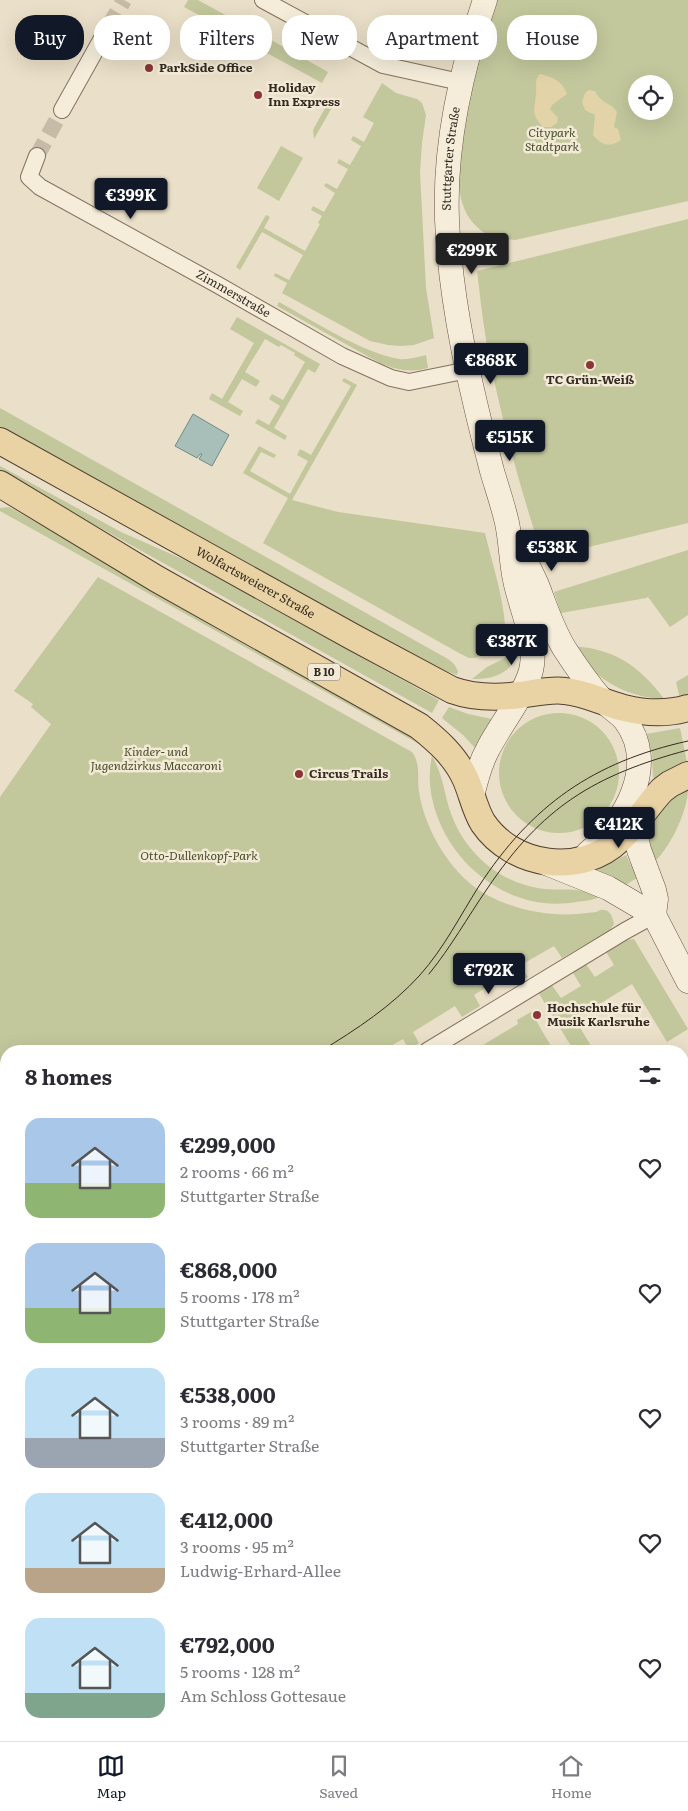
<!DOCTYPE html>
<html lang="en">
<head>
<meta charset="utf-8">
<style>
  body { margin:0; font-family:Literata,serif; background:#f7f7f7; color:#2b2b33; height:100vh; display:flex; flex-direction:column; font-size:19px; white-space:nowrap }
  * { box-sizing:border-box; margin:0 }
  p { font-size:16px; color:#7c7c81 }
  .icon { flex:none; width:28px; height:28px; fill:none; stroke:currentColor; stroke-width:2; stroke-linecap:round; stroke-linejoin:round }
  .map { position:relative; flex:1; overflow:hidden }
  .side { position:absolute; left:0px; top:1045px; width:689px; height:696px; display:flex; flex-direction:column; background:#fff; border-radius:20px 20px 0 0; box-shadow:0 5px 20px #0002 }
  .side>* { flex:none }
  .guide { position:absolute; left:15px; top:15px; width:659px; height:45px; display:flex; gap:10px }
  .fabs { position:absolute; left:628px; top:75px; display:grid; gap:10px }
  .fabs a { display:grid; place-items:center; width:45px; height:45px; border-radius:50%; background:#fff; box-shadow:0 5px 20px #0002; font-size:25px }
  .price { position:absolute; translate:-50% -42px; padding:0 11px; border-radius:5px; background:#111827; color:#fff; font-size:16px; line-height:32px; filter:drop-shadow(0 1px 2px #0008) }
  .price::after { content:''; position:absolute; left:50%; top:30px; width:15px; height:11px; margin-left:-8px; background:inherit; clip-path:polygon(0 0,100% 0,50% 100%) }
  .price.on { background:#222; color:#fff }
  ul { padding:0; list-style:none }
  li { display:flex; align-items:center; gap:15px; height:125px; padding:0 25px }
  li span { display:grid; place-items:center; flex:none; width:140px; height:100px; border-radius:15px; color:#555 }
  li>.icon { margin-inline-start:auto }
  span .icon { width:60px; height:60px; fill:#fffc; stroke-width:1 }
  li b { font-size:21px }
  h2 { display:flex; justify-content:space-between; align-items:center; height:60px; padding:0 25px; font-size:21px }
  .pill { padding:0 18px; border-radius:20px; background:#fff; box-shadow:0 5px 20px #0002; font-size:18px; line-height:45px }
  .pill.on { background:#111827; color:#fff }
  .tabs { display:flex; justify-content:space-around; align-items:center; height:70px; border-top:1px solid #e1e1e2; background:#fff; font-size:14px; color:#7c7c81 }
  .tabs a { display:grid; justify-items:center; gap:2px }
  .tabs .on { color:#111827 }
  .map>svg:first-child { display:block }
  .green { fill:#c2c79c; fill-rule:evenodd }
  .sand { fill:#e3d3a8 }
  .water { fill:#a8beb8; stroke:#708c85 }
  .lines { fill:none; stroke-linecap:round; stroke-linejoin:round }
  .minor-tunnel { stroke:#c6bba7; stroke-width:16; stroke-dasharray:16 8; stroke-linecap:butt }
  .minor-casing { stroke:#84725f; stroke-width:18 }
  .secondary-casing { stroke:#665342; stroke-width:25 }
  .primary-casing { stroke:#524132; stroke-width:28 }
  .minor { stroke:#f5edda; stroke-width:16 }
  .secondary { stroke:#f5edda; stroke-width:24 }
  .primary { stroke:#e9d3a4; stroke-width:26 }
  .tram { stroke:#362b21; stroke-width:1 }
  .poi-dot { fill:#8d3536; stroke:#f2ead6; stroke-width:2 }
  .labels { text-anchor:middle; stroke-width:5; stroke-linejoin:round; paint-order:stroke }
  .shield { fill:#f2ead6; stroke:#6e6457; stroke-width:1 }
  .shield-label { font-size:11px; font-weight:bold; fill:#362b21 }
  .poi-label { font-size:12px; font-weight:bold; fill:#362b21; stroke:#f2ead6; text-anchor:start }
  .park-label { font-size:12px; font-style:italic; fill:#475029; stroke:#f2ead6 }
  .street-label { font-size:12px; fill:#362b21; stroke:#f2ead6 }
</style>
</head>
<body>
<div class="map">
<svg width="688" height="1741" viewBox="0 0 688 1741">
  <rect width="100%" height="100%" fill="#eadfc8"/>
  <path class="green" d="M 188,0 L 198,0 L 240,23 L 234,34 L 184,7 Z
    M 497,0 L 688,0 L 688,201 L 515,240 C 501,238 486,237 476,226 C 450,201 460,157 464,125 C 465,113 466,102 468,91 C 476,60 488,30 497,0 ZM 636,84 L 664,84 L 664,111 L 636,111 Z
    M 271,40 L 328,72 L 322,83 L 265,52 Z
    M 382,83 L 396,93 L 417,99 L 422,103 L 426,115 L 422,143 L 420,172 L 426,288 L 434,338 L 414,345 L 401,346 L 388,345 L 370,341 L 282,293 L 287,283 L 274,276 L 275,273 L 289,280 L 303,255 L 262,232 L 240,270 L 236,267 L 266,215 L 270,217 L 264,228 L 305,251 L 320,224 L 318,223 L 322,216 L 311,210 L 313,206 L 324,212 L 335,193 L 324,186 L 326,183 L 337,189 L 348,169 L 337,163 L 339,159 L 350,165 L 361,146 L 351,140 L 353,136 L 364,142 L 374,123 L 363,117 Z
    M 338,97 L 314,139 L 313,130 L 330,99 Z
    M 281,146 L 303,158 L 279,201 L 257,188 Z
    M 688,219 L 688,523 L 543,558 C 520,488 499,412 486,339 C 482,317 480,294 477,271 Z
    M 279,302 C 312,320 362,353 399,359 C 408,360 417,357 426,355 L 428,368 C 410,373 397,370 380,363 L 277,306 Z
    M 237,317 L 320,364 L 315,373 L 308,369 L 274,428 L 287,436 L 285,440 L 255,423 L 258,419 L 269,425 L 280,406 L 269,399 L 272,394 L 283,400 L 305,362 L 294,355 L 295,353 L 281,345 L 279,347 L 265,339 L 245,372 L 260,381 L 256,387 L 242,379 L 228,402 L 243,411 L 240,416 L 209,399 L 212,393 L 222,399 L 254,343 L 230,329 Z
    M 344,378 L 357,385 L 292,500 L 338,512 L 485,533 C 492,563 508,611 505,641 L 475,658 L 469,658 L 459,653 L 263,543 L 288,498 L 243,473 L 259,446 L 276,455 L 274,458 L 261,452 L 250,471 L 290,494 L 308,461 L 297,455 L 300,449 L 311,455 L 351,386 L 342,381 Z
    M 0,408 L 448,659 L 454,664 L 458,671 L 457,675 L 434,667 L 0,427 Z
    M 0,466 L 121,532 L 187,561 L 439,700 L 432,713 L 0,472 Z
    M 9,507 L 406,728 L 421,741 L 421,745 L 0,511 L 0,508 Z
    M 688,550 L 688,615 L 670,627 L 648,597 L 654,593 L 646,598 L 561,613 L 554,592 Z
    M 98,577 L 412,752 C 421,764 417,778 419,792 C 425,831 453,878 489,896 C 516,910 547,916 577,914 C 584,913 590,913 596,912 C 599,911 601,909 604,910 C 610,910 613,918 614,924 L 610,930 L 562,958 L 554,946 L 521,965 L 528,977 L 518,983 L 511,972 L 474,995 L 480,1006 L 462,1017 L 455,1006 L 413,1032 L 419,1043 L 409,1050 L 403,1039 L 382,1051 L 6,1051 L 6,1302 L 0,1306 L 0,797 L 51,724 L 31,707 L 33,704 L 14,691 Z
    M 568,646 C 612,647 639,665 665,700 C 619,695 598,679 568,646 Z
    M 515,653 L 516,655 C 512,674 490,680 472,679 L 487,667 Z
    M 688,675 L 688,697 L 680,699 L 676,682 Z
    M 449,707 L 468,714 L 492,719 L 476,749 L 463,735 L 442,718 Z
    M499 773a60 60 0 1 1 120 0a60 60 0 1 1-120 0Z
    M 680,728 L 688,767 L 655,779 L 653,777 L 652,753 L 644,737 L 646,734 Z
    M 432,756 C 445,778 444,799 454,821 C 470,858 505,885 545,889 C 555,890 566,889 576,890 C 585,891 593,894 602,896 C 594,900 584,901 576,902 C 509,914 445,862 432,798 C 429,784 429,770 432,756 Z
    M 688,789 C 688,811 669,851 651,865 C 646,830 656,806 688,789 Z
    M 626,855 L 637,878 L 622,887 L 595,871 Z
    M 634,939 L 688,1029 L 667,1042 L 632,984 L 575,1019 L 594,1051 L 574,1051 L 538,992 L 551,984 L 561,998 L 581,986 L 572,971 L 585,963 L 595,977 L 614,965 L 605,950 L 625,940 Z
    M 531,1012 L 554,1051 L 473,1051 L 518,1024 L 517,1020 Z
    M 685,1204 L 688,1208 L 688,1237 C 682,1226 680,1215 685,1204 Z
    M 6,1319 L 6,1364 L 0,1368 L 0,1323 Z
    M 0,1481 L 3,1486 L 6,1485 L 6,1670 L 0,1660 Z
    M 688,1696 L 688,1741 L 659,1741 L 653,1735 L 682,1735 L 683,1700 Z
    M 46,1735 L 149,1735 L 153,1741 L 50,1741 Z
    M 212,1735 L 538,1735 L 542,1741 L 202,1741 Z"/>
  <path class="sand" d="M 540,74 C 553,77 562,81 567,94 L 552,105 L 550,109 L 558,118 L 557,123 L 551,127 L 543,127 C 530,113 535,110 536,93 C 537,85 534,80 540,74 Z
    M 589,90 L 595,91 C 603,106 610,101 617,112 L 614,127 L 618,129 L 621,140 C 610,148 601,145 593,135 L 595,115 L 585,110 L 582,102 L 585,93 Z"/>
  <path class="water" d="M 193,414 L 229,435 L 212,466 L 199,459 L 202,454 L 200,454 L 197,458 L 175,446 Z"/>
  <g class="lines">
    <path class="minor-tunnel" d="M 109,26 L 124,0
      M 37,156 L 62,110"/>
    <g class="minor-casing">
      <g id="minor">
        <path d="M 263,0 L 383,65 L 460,82"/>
        <path d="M 62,110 L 109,26"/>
        <path id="s1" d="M 37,156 L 29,177 L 40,187 L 218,285 L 342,356 L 391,378 L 409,382 L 468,370"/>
        <path d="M 427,1051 L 625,931 L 654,915"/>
      </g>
    </g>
    <g class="secondary-casing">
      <g id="secondary">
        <path d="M 517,544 C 523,557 531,571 537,585 C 545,606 552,628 564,648 C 575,665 589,685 602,700 C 609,707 618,712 625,720 C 659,765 625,823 588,853"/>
        <path id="s2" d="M 472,796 C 476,780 480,763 488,749 C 499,727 530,687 532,665 C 536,639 520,606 515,580 C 511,561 511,542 507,523 C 503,505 497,488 492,471 C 471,390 450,303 447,219 C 444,144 461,70 485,0"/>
        <path d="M 633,824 L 639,850 L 654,890 L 656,899 L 654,915"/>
        <path d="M 546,863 L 608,888 L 654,915 L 688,981"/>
      </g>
    </g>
    <g class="primary-casing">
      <g id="primary">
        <path id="s3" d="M 0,441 L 353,637 L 452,690 C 474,698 497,698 520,695 C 535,693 550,689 565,691 C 586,693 604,703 624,708 C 644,713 668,714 688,708"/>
        <path d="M 0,484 L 157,579 L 419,726 C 438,741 456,757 466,780 C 472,794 475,810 483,823 C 513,867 581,877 620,839 C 636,825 647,806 662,790 L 670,784 L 688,775"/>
      </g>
    </g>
    <use href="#minor" class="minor"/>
    <use href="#secondary" class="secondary"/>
    <use href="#primary" class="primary"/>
    <path class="tram" d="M 429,974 C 451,947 467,918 487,889 C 542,807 594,775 688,750
      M 321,1051 C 357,1029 392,1006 420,975 C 444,948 460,916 479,886 C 532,805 593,762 688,741
      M 0,1250 L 6,1246
      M 0,1260 L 6,1256"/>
  </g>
  <g class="poi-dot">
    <circle cx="149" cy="68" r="5"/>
    <circle cx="258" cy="95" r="5"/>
    <circle cx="590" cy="365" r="5"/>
    <circle cx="299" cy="774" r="5"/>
    <circle cx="537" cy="1015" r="5"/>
  </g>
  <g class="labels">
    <rect class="shield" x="308" y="663.5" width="32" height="17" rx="4"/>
    <g class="shield-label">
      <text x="324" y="676">B 10</text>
    </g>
    <g class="poi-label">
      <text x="159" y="72">ParkSide Office</text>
      <text x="268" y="92">Holiday<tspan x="268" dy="14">Inn Express</tspan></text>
      <text x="590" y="384" text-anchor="middle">TC Grün-Weiß</text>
      <text x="309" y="778">Circus Trails</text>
      <text x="547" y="1012">Hochschule für<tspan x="547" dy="14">Musik Karlsruhe</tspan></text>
    </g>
    <g class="park-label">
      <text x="552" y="137">Citypark<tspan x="552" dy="14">Stadtpark</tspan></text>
      <text x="156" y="756">Kinder- und<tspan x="156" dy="14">Jugendzirkus Maccaroni</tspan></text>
      <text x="199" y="860">Otto-Dullenkopf-Park</text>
    </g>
    <g class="street-label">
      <text dy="4" stroke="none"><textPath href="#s2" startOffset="661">Stuttgarter Straße</textPath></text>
      <text dy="4" stroke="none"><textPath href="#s1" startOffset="258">Zimmerstraße</textPath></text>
      <text dy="4" stroke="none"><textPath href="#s3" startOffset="292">Wolfartsweierer Straße</textPath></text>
    </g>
  </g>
</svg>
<div class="fabs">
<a><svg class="icon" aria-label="locate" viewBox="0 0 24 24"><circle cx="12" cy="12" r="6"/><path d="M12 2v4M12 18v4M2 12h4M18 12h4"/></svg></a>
</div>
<b class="price" style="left:131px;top:220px">€399K</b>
<b class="price on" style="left:472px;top:275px">€299K</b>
<b class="price" style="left:491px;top:385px">€868K</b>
<b class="price" style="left:510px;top:462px">€515K</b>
<b class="price" style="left:552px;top:572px">€538K</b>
<b class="price" style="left:512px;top:666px">€387K</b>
<b class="price" style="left:619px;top:849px">€412K</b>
<b class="price" style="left:489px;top:995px">€792K</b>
<div class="guide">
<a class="pill on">Buy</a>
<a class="pill">Rent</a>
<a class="pill">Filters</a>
<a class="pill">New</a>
<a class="pill">Apartment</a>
<a class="pill">House</a>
</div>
<section class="side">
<h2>8 homes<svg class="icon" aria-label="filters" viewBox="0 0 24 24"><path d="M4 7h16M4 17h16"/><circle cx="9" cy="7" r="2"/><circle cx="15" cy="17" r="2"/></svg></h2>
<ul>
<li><span style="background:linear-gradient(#a9c7e8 65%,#8fb573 0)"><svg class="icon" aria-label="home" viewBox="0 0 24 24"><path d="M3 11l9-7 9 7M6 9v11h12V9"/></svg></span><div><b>€299,000</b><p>2 rooms · 66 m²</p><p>Stuttgarter Straße</p></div><svg class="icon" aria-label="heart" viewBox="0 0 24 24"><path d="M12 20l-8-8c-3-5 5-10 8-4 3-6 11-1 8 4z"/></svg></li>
<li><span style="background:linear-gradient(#a9c7e8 65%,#8fb573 0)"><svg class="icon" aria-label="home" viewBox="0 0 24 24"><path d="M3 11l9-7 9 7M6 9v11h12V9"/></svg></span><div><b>€868,000</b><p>5 rooms · 178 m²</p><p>Stuttgarter Straße</p></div><svg class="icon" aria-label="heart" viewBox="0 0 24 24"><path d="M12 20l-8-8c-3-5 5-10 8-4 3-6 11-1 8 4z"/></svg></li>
<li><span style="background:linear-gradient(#bfe0f5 70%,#9aa5b1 0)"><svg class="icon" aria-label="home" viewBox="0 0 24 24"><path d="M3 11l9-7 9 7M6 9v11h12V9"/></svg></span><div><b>€538,000</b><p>3 rooms · 89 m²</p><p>Stuttgarter Straße</p></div><svg class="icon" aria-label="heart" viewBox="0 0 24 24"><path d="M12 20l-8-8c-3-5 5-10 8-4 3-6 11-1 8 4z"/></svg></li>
<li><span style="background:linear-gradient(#bfe0f5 75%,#b9a48a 0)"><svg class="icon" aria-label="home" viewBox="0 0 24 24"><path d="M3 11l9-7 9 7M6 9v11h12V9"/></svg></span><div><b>€412,000</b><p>3 rooms · 95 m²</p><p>Ludwig-Erhard-Allee</p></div><svg class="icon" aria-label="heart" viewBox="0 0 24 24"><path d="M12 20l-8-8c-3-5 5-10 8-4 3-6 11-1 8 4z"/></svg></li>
<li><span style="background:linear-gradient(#bfe0f5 75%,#7fa58c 0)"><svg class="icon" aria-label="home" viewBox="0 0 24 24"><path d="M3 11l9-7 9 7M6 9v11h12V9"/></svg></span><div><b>€792,000</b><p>5 rooms · 128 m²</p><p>Am Schloss Gottesaue</p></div><svg class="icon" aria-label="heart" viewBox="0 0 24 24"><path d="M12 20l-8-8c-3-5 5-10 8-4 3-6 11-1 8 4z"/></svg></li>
</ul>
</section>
</div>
<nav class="tabs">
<a class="on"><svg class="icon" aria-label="map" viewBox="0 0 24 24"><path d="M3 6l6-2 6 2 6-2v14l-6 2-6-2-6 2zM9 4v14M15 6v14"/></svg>Map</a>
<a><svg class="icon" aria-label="saved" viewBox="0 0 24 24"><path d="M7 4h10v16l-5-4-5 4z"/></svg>Saved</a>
<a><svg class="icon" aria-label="home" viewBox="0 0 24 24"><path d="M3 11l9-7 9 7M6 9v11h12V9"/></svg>Home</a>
</nav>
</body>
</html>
